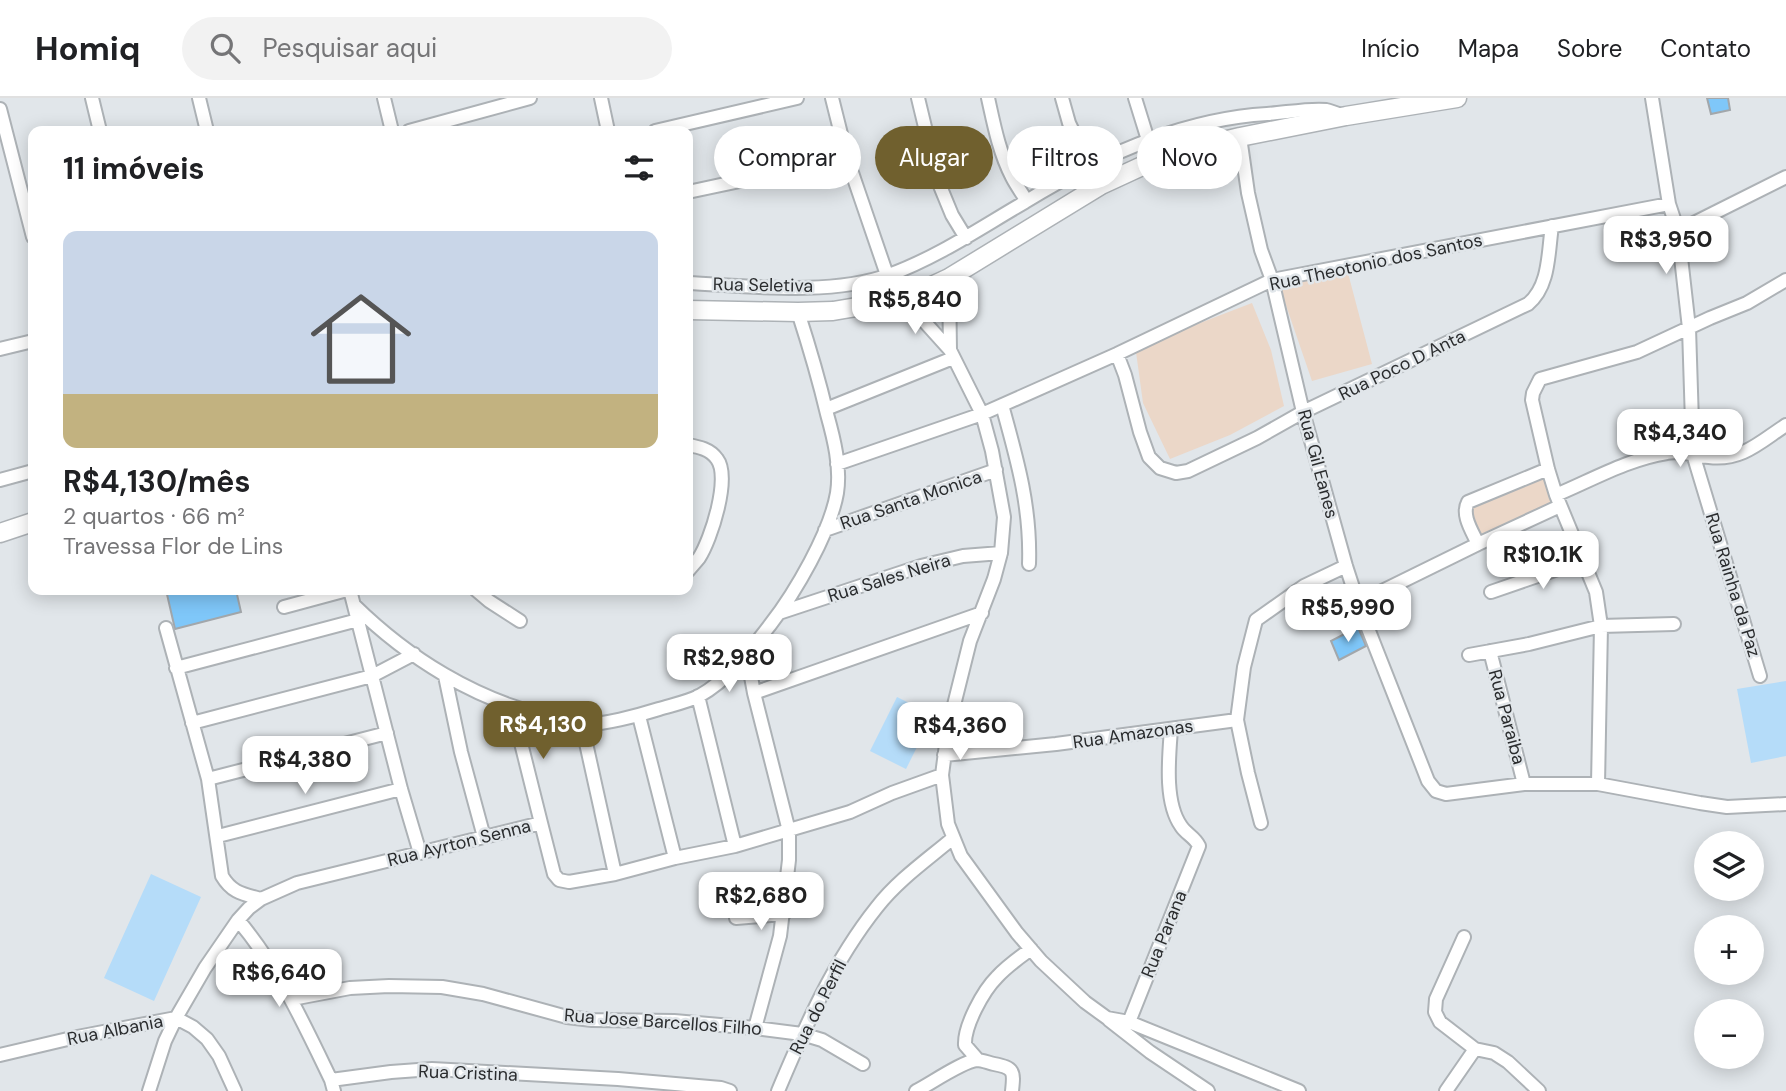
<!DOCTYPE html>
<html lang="pt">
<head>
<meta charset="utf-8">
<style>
  body { margin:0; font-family:"DM Sans",sans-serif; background:#f2f2f2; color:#202124; height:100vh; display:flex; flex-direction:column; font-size:26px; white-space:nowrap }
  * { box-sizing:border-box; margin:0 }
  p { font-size:23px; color:#757577 }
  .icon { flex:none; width:38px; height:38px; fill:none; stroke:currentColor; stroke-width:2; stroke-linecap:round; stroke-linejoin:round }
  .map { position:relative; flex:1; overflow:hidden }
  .panel { position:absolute; left:28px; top:28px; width:665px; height:469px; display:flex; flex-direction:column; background:#fff; border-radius:14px; box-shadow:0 4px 18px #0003 }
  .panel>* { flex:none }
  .banner { position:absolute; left:714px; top:28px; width:665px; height:63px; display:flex; gap:14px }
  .tools { position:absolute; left:1694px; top:733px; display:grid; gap:14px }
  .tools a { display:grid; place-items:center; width:70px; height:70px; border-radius:50%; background:#fff; box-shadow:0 4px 18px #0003; font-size:35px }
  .price { position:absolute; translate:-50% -60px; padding:0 16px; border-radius:14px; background:#fff; color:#222; font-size:23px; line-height:46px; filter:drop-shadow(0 2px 4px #0008) }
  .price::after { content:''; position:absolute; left:50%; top:42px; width:21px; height:16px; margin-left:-10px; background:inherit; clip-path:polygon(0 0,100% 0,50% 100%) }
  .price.selected { background:#70602e; color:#fff }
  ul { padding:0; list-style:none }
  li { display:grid; align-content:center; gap:14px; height:371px; padding:0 35px }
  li+li { border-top:2px solid #e0e0e0 }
  li span { display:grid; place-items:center; height:217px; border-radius:14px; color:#555 }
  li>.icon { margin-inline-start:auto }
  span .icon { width:126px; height:126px; fill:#fffc; stroke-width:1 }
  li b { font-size:30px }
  h2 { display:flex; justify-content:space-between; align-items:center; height:84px; padding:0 35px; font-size:30px }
  .pill { padding:0 24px; border-radius:32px; background:#fff; box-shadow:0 4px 18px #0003; font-size:24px; line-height:63px }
  .pill.selected { background:#70602e; color:#fff }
  header { display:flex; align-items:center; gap:42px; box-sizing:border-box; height:98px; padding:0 35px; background:#fff; border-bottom:2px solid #e0e0e0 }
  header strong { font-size:33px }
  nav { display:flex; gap:38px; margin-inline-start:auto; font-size:24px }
  .search { width:490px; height:63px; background:#f2f2f2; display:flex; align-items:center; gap:18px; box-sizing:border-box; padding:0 24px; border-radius:38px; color:#757577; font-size:26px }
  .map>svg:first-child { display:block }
  .education { fill:#ebd7c8 }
  .green { fill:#b5dcf9 }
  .building { fill:#7fc7f9; stroke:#a2a7ab; stroke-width:2 }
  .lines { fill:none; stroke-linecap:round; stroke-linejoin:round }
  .minor-casing { stroke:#adb2b6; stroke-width:16 }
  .secondary-casing { stroke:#adb2b6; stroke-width:21 }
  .minor { stroke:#fff; stroke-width:12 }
  .secondary { stroke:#fff; stroke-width:18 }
  .labels { text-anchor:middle; stroke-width:5; stroke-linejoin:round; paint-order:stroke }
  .street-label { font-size:18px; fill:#2a2c2e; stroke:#e1e6ea }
</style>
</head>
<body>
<header>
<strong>Homiq</strong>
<div class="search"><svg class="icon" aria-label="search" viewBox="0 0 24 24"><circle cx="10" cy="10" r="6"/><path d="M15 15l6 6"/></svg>Pesquisar aqui</div>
<nav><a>Início</a><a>Mapa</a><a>Sobre</a><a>Contato</a></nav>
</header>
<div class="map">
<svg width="1786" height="993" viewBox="0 0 1786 993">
  <rect width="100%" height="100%" fill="#e1e6ea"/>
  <path class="education" d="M 1348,175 L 1372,266 L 1312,283 L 1279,187 Z
    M 1252,205 L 1271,252 L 1284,308 L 1230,337 L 1170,361 L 1143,305 L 1136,254 L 1187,230 Z
    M 1543,374 L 1557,406 L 1478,437 L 1468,408 Z"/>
  <path class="green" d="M 1786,583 L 1786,658 L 1751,665 L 1737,591 Z
    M 897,599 L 933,617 L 906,671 L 870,653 Z
    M 151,776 L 201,799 L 154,903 L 104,880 Z"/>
  <path class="building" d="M 1707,0 L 1728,0 L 1730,12 L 1711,16 Z
    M 166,492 L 236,492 L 241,514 L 175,531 Z
    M 1358,529 L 1366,548 L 1339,562 L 1331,543 Z"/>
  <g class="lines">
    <g class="minor-casing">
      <path id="minor" d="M 92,0 L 100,33
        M 199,0 L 207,33
        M 384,0 L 392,33
        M 601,0 L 608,33
        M 832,0 L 847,60 L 887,177 L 904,201 L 950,252
        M 918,0 L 938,83 L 952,117 L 966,140
        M 988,0 C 994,27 999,54 1012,79 C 1016,87 1022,95 1026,102
        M 1062,0 L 1069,25 L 1089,67
        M 1135,0 L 1148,42
        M 1652,0 L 1669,106 L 1678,133 L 1689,230 L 1693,356 L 1760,578
        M 0,11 L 33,139
        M 409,33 L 530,0
        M 655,33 L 797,0
        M 1240,39 L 1248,95 L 1261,152 L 1272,182 L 1303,314 L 1346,468 L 1358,505 L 1428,683 L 1436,693 L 1446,696 L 1524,686 L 1598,686 L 1700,705 L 1727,709 L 1786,706
        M 688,94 L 847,60
        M 1678,133 L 1786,79
        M 949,180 L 950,252 L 982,316 L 992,353 L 1004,419 L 1001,455 L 994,481 L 970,543 L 948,631 L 942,677 L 948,726 L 961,758 L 1017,835 L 1041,863 L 1085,904 L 1107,920 L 1129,924 L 1299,993
        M 688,185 C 750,188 830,198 889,177 C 938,159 980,130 1025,104 C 1098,59 1181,21 1267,16 C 1284,15 1311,10 1326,12 C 1331,13 1336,15 1341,17
        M 864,206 L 879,195 L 887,177
        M 0,251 L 33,243
        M 1117,256 L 1125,277 L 1140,334 L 1149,359 L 1160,370 L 1176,375 L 1188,373 L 1257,340 L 1303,314 L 1528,206 C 1550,188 1548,154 1552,128
        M 1002,307 C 1017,361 1031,409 1029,466
        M 826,311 L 953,260
        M 688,347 C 699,349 710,351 717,361 C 731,379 711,442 699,460 C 695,465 691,469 688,473
        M 837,366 L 982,316 L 1117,256 L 1272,182 L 1669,106
        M 0,382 L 33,373
        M 1556,397 C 1592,382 1628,361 1667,355 C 1681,352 1694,358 1709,359 C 1742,363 1760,344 1786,327
        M 825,432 L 996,372
        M 1478,446 C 1472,433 1461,417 1468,404 L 1548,371
        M 350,492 L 401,691 L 420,755
        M 476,492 L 489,503 L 520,523
        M 1491,494 L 1584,462
        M 1358,505 L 1478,446 L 1560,408
        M 354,507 C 408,560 475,602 550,619 C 560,622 570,625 581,626 C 600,628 640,617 659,611 C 672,607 687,604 699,598 C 728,582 750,553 770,527 C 795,495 830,435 837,395 C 841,369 834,341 827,316 C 819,282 809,248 798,214
        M 284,509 L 347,492
        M 779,515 L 921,468 L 963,458 L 1001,455
        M 166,530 L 208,681 L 222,778 C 232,795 243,796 261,801
        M 1490,553 L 1524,686
        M 747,557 L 754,595 L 789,733 L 789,762 L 780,838 L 755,930
        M 1469,557 L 1529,546 L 1601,528 L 1674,526
        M 176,570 L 358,522
        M 445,578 L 461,654 L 484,739
        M 754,595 L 982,515
        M 698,598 L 735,748
        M 512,609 L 541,725
        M 639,618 L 675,760
        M 192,625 L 372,578 L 414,556
        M 582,627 L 615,776
        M 944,657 L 1056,646 L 1237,622
        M 208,681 L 387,635
        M 1598,686 L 1601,528 L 1596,494 L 1556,397 L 1548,371 L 1532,302 L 1533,295 L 1540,281 L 1637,254 L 1710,220 L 1747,205 L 1786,182
        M 1261,725 L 1248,675 L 1237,622 L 1244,569 L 1256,522 L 1304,488 L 1346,468
        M 218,738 L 401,691
        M 736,820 L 784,816
        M 238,822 C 278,869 304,926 331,982 L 334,993
        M 1464,839 L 1436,901 L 1435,914 L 1440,924 L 1475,951 L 1494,955 L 1508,964 L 1539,993
        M 292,901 L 350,890 L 389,888 L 442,889 L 483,896 L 567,919 L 592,922 L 674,923 L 755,930 L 802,936 L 822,942 L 863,966
        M 1109,922 L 1150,954 L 1208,993
        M 1129,924 L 1199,748 C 1195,739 1186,736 1181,728 C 1164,704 1169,659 1171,631
        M 0,957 L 72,940 L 176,920 L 193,929 L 207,941 L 219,958 L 235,993
        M 978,962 L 965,947 C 964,928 983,893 997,879 C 1007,868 1020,859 1031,851
        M 331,982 L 391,974 L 432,971 L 618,981 L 721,990 L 730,993
        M 149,993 L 165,943 L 176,920 L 205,870 L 238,822 L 249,810 L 261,801 L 297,785 L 541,725 L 554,776 L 559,782 L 569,784 L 615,776 L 675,760 L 735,748 L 850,714 L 892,695 L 942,677
        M 778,993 C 805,929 833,864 877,809 C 898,782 927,762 953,740
        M 916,993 C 930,986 963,963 977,962 C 982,962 989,965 994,966 C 1015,970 1014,974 1012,993
        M 1446,993 L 1475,951"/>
    </g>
    <g class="secondary-casing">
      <path id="secondary" d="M 688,212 L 798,214 L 833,213 L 904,201 L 949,180 L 1101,87 L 1153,63 L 1198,49 L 1240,39 L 1346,18 L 1457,0
        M 0,435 L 33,424"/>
    </g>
    <use href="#minor" class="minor"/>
    <use href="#secondary" class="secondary"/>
  </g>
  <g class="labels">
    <g class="street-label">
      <text transform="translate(1376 164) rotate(-12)" y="6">Rua Theotonio dos Santos</text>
      <text transform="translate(763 187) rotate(1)" y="6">Rua Seletiva</text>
      <text transform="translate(1402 267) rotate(-26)" y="6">Rua Poco D Anta</text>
      <text transform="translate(1318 366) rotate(75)" y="6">Rua Gil Eanes</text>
      <text transform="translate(911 402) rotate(-19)" y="6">Rua Santa Monica</text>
      <text transform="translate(889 480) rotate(-17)" y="6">Rua Sales Neira</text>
      <text transform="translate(1733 487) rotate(73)" y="6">Rua Rainha da Paz</text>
      <text transform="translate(1507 619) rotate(75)" y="6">Rua Paraiba</text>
      <text transform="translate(1133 636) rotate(-8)" y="6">Rua Amazonas</text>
      <text transform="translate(459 745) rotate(-14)" y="6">Rua Ayrton Senna</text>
      <text transform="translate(1164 836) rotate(-68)" y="6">Rua Parana</text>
      <text transform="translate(818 909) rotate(-63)" y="6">Rua do Perfil</text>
      <text transform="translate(663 924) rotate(4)" y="6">Rua Jose Barcellos Filho</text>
      <text transform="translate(115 932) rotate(-11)" y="6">Rua Albania</text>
      <text transform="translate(468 975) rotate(2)" y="6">Rua Cristina</text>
    </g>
  </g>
</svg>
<div class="tools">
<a><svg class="icon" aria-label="layers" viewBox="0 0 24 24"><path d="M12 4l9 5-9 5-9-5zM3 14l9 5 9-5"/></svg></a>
<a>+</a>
<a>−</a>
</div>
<b class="price" style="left:1666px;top:178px">R$3,950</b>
<b class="price" style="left:915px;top:238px">R$5,840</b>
<b class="price" style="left:1680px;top:371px">R$4,340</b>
<b class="price" style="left:1543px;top:493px">R$10.1K</b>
<b class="price" style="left:1348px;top:546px">R$5,990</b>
<b class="price" style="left:729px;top:596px">R$2,980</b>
<b class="price selected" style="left:543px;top:663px">R$4,130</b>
<b class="price" style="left:960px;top:664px">R$4,360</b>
<b class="price" style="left:305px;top:698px">R$4,380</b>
<b class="price" style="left:761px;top:834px">R$2,680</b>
<b class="price" style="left:279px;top:911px">R$6,640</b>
<div class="banner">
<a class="pill">Comprar</a>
<a class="pill selected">Alugar</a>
<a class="pill">Filtros</a>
<a class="pill">Novo</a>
</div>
<section class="panel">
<h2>11 imóveis<svg class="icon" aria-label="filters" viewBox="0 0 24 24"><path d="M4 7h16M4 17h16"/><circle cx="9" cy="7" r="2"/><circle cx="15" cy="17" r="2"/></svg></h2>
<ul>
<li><span style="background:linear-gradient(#c9d6e8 75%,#c2b280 0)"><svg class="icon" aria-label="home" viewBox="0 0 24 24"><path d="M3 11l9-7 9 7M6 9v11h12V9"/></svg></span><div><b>R$4,130/mês</b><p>2 quartos · 66 m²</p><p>Travessa Flor de Lins</p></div></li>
</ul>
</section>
</div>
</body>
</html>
